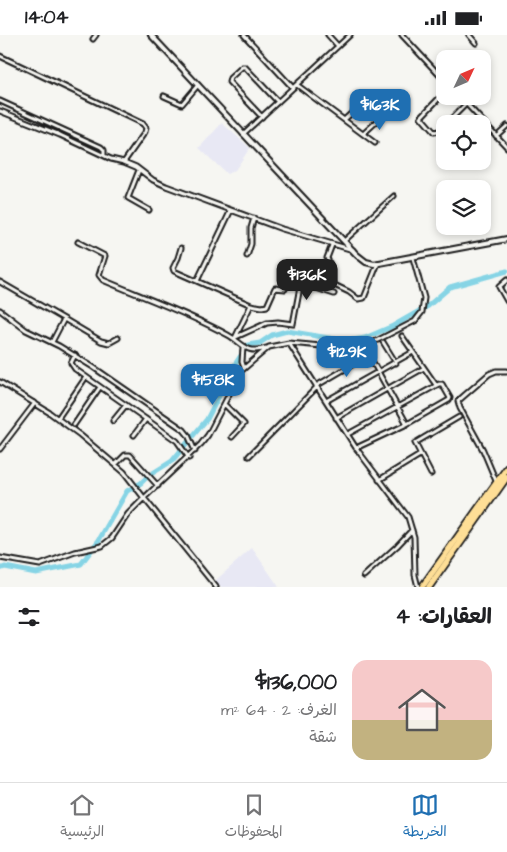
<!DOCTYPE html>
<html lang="ar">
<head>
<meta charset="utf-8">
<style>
  body { margin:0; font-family:"Architects Daughter","Playpen Sans Arabic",sans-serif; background:#f2f2f2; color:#202124; direction:rtl; height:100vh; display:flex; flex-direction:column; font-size:19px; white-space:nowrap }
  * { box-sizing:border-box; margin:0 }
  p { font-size:16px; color:#757577 }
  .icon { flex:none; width:28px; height:28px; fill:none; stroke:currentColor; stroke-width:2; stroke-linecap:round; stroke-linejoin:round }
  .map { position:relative; height:552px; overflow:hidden; direction:ltr }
  .drawer { display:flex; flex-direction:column; background:#fff; flex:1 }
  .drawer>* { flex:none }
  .needle { width:32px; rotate:46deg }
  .controls { position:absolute; left:436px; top:15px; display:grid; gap:10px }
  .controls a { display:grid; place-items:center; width:55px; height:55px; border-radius:10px; background:#fff; box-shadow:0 2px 8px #0003; font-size:25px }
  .price { position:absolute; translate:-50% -42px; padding:0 11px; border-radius:10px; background:#1f6fb2; color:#fff; font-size:16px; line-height:32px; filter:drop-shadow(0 1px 2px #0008) }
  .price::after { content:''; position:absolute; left:50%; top:30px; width:15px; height:11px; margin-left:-8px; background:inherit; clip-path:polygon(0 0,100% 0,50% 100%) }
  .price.on { background:#222; color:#fff }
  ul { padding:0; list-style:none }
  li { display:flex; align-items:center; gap:15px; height:125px; padding:0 15px }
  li+li { border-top:1px solid #e0e0e0 }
  li span { display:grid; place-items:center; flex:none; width:140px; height:100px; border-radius:15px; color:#555 }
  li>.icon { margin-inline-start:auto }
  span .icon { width:60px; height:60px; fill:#fffc; stroke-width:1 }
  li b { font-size:21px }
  h2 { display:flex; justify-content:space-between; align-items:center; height:60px; padding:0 15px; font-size:21px }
  .status { display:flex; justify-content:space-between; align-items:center; height:35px; padding:0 25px; background:#fff; direction:ltr }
  .status svg { height:14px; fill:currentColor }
  .dock { display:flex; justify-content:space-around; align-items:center; height:70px; border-top:1px solid #e0e0e0; background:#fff; font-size:14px; color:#757577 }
  .dock a { display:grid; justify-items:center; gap:2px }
  .dock .on { color:#1f6fb2 }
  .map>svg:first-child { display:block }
  .built { fill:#e8e8f4 }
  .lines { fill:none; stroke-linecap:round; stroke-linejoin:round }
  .river { stroke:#86d4e5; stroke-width:5 }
  .street-casing { stroke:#1c1c1c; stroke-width:7 }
  .secondary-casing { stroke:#1c1c1c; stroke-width:8 }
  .highway-casing { stroke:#1c1c1c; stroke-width:9 }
  .street { stroke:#f6f6f2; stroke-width:3 }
  .secondary { stroke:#f6f6f2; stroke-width:4 }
  .highway { stroke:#fede96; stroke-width:5.5 }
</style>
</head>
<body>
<div class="status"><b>14:04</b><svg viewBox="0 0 49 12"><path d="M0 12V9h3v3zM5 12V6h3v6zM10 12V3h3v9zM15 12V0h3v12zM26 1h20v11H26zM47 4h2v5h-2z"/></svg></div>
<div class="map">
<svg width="507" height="552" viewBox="0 0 507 552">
  <rect width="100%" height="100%" fill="#f6f6f2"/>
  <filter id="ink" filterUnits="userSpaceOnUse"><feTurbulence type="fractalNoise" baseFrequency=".02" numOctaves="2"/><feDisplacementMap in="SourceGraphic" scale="10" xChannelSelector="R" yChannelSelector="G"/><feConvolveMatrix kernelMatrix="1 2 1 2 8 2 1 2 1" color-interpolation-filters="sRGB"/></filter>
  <g filter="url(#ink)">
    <path class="built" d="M 222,88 L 250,113 L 235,135 L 227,139 L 199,113 Z
      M 252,513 L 279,552 L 220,552 L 215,546 Z"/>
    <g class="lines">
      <path class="river" d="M 0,534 L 5,532 L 36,538 L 81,529 L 99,505 L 127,456 L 141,448 L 148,441 L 172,426 L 207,384 L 236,328 L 248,310 L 260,308 L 272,300 L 287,296 L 347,306 L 365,303 L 393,291 L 428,271 L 450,252 L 507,236"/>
      <g class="street-casing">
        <path id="street" d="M 244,0 L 293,53
          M 328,0 L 338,11
          M 402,0 L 445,46
          M 469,0 L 476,8
          M 93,4 L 96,0
          M 0,21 L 143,89 L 146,93 L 145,97 L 124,127
          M 297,50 L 375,108
          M 445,57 L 421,82 L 434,97 L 439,96 L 445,90
          M 164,61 L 182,69 L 198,50
          M 459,61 L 507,112
          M 0,66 L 101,112 L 104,115 L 104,120
          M 0,76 L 60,100 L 111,124 L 124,127 L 136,132 L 153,145 L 166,151 L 282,194 L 353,215
          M 262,82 L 229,47 L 230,43 L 242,32 L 245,32 L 278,67
          M 344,85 L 368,63
          M 446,89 L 466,69
          M 243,99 L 350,0
          M 363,99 L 385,79
          M 496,101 L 507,91
          M 482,106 L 484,108 L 482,111
          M 139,135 L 128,163 L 149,175
          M 344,206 L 394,161
          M 78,207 L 105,221 L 99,240 L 103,245 C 145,263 188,278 228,300 C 243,308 246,320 266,313
          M 332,210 L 327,223 L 330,230 L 326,246 L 349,257 L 358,264 L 364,263 L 378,228
          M 181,213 L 178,223 L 173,233 L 174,236 L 251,270 L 262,272 L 267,271 L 275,253 L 285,254
          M 247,221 L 251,209 L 251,193 L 254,183
          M 507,245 L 499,252 L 507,266
          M 197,246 L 231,175
          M 0,247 L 64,284
          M 0,275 L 26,295 L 59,311 L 93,332 L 184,395 L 188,400 L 195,416
          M 402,301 L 436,350
          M 236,302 L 267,288 L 278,287 L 293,289 L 300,252 L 304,249 L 334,259
          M 235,303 L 251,270
          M 52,307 L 64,284 L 101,306 L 109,308 L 118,303
          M 383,307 L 396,328
          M 289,308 L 356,413 L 408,482 L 414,502 L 415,540 L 418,552
          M 243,312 L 242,327 L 244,333
          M 365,313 L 407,389
          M 75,320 L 71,328 L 75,334 L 177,406 L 189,423
          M 192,333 L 221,349 L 233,354
          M 0,347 L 50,378 L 80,400 L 124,437 L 144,463 L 128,479 L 112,503 L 102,511 L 75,517 L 40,530 L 0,523
          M 316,351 L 369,320
          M 326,366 L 413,317
          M 224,369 L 244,389 L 232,402
          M 58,383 L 86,342
          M 336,383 L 424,333
          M 113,386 L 126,370
          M 74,390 L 100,352
          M 348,399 L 439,349 L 442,349 L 450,363 L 449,365 L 407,389 L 356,413
          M 134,400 L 146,384
          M 0,414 L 35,368
          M 249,421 L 317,352
          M 116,429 L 125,420 L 130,420 L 158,451
          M 431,439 L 415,408 L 459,382
          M 379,445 L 420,420
          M 496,446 L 483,415 L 460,373 L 458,366 L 489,339 L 496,336 L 507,336
          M 364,541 L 397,511 L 412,495
          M 216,552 L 144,463 L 201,409 L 208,400 L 241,336 L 269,312 L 289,308 L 343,313 L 360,311 L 374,307 L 415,286 L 422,277 L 424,263 L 413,223"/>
      </g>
      <g class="secondary-casing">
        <path id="secondary" d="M 151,0 L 357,220 L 366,227 L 374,229 L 507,204"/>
      </g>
      <g class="highway-casing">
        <path id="highway" d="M 422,552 L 507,433
          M 429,552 L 507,442"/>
      </g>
      <use href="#street" class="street"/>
      <use href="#secondary" class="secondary"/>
      <use href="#highway" class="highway"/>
    </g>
  </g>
</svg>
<div class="controls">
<a><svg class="needle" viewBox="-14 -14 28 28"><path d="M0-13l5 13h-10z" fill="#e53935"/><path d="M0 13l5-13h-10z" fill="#757577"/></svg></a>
<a><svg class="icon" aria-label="locate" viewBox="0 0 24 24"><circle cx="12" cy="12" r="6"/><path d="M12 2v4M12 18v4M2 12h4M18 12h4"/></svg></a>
<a><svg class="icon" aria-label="layers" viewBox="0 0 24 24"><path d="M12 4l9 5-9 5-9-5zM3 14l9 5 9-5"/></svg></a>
</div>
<b class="price" style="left:380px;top:96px">$163K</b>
<b class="price on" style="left:307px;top:266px">$136K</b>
<b class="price" style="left:347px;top:343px">$129K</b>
<b class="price" style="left:213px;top:371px">$158K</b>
</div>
<section class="drawer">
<h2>العقارات: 4<svg class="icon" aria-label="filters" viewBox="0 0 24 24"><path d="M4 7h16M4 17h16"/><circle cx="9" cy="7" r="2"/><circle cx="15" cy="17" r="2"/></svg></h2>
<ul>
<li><span style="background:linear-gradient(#f6c9c9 60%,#c2b280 0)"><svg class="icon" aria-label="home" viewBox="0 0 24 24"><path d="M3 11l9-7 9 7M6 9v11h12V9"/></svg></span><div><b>$136,000</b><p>الغرف: 2 · 64 m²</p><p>شقة</p></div></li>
</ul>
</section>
<nav class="dock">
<a class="on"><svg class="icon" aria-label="map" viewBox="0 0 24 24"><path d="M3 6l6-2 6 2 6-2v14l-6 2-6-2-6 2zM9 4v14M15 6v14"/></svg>الخريطة</a>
<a><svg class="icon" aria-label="saved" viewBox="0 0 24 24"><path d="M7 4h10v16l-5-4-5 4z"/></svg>المحفوظات</a>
<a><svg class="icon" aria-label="home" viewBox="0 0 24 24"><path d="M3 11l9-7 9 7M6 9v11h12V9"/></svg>الرئيسية</a>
</nav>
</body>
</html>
